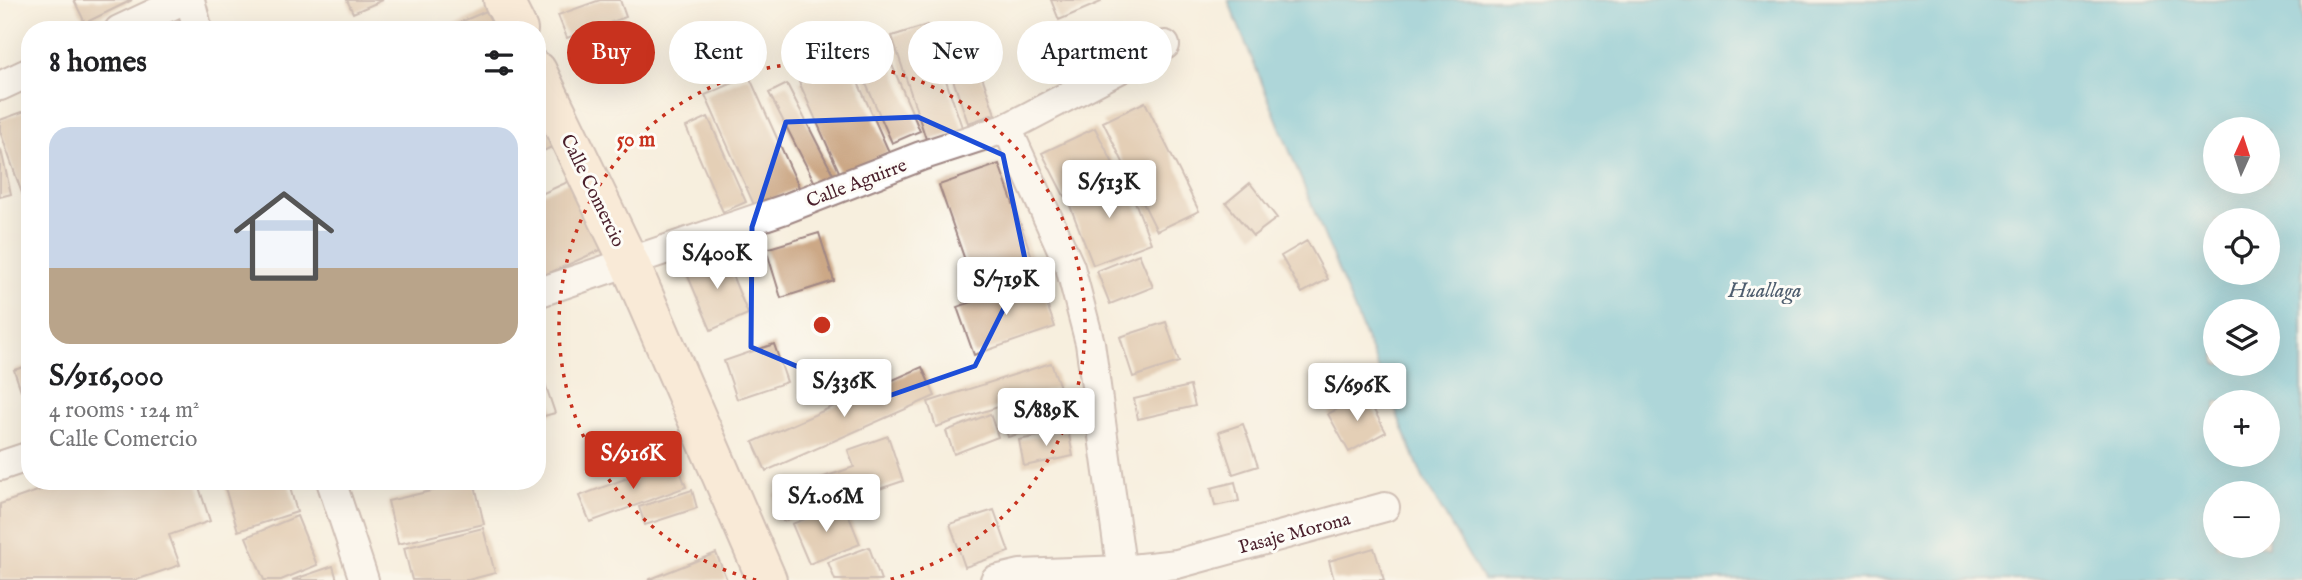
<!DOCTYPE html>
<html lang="en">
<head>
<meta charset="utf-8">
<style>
  body { margin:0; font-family:"IM FELL English",serif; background:#f2f2f2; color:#202124; height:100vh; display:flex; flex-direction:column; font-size:26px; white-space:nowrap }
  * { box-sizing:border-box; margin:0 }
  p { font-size:23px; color:#757577 }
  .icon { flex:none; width:38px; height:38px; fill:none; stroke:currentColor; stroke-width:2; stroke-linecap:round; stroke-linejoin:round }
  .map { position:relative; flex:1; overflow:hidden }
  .details { position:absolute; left:21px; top:21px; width:525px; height:469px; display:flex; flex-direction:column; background:#fff; border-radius:28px; box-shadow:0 7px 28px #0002 }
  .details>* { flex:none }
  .top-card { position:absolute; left:567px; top:21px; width:665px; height:63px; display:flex; gap:14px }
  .needle { width:46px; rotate:3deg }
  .controls { position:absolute; left:2203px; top:117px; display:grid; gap:14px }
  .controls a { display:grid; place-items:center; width:77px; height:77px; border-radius:50%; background:#fff; box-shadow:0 7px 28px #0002; font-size:35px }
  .price { position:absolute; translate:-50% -60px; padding:0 16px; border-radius:7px; background:#fff; color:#222; font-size:23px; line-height:46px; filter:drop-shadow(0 2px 4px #0008) }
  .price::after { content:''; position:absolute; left:50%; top:42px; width:21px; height:16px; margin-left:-10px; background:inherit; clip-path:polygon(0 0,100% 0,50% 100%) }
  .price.active { background:#c8321e; color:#fff }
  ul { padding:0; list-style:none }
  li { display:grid; align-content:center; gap:14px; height:371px; padding:0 28px }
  li span { display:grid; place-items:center; height:217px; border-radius:21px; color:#555 }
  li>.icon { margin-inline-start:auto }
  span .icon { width:126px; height:126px; fill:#fffc; stroke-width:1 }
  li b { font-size:30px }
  h2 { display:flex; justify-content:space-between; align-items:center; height:84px; padding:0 28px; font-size:30px }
  .chip { padding:0 24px; border-radius:32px; background:#fff; box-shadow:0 7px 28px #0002; font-size:24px; line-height:63px }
  .chip.active { background:#c8321e; color:#fff }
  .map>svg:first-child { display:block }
  .water { fill:#54b9d2; stroke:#4f6c7e; stroke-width:2; fill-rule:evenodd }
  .building { fill:#cca886 }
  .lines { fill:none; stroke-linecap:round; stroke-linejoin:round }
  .street-casing { stroke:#a08784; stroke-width:32 }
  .secondary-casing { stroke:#a08784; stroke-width:42 }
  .street { stroke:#fff; stroke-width:28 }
  .secondary { stroke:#fbe5cf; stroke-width:38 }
  .marked { fill:none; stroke:#1d4ed8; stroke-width:5; stroke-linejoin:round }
  .ring { fill:none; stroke:#c8321e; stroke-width:3.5; stroke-dasharray:3.5 7 }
  .labels { text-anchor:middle; stroke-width:6; stroke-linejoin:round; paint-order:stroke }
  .street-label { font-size:19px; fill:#4a1f2b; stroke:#fdfcf7 }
  .water-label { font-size:21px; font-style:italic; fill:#4e5d6e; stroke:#fdfcf7 }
  .centre { fill:#c8321e; stroke:#fdfcf7; stroke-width:3.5 }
  .ring-label { font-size:21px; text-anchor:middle; font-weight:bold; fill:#c8321e; stroke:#fdfcf7; stroke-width:6; stroke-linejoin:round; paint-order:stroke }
</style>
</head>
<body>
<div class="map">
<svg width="2302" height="580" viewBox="0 0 2302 580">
  <rect width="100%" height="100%" fill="#fdfcf7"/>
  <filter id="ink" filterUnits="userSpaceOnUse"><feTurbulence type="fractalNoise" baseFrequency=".0143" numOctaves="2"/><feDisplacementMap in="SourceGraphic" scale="14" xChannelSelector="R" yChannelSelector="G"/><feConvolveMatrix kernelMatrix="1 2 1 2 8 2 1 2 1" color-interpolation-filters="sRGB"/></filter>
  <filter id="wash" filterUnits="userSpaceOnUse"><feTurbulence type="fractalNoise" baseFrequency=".00686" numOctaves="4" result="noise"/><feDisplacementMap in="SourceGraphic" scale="28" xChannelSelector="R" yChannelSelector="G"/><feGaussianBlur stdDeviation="1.57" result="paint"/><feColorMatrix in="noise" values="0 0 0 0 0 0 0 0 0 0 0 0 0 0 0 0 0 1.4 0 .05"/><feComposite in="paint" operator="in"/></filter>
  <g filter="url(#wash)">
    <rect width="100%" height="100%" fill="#f7efde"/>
    <path class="water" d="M 1228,0 L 2302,0 L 2302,580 L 1483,580 L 1423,478 ZM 2216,130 L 2268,130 L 2268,182 L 2216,182 ZM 2216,220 L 2268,220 L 2268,273 L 2216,273 ZM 2216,312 L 2268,312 L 2268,364 L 2216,364 ZM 2216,402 L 2268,402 L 2268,455 L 2216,455 ZM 2216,494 L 2268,494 L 2268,546 L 2216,546 Z"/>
    <g id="blocks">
      <path class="building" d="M 74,0 L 132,0 L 85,23 Z
        M 347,0 L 383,0 L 353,13 Z
        M 600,0 L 620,0 L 626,17 L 567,38 L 558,15 Z
        M 1051,0 L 1100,0 L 1101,2 L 1059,20 Z
        M 498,6 L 508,30 L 442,30 Z
        M 620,24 L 634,63 L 587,80 L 573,41 Z
        M 927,25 L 963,130 L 927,142 L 892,36 Z
        M 848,60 L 889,152 L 840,174 L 799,82 Z
        M 977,62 L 995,114 L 968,123 L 950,71 Z
        M 892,65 L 920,131 L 892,143 L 863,77 Z
        M 749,76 L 799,187 L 755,207 L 705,95 Z
        M 787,84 L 834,176 L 816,185 L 769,93 Z
        M 1145,102 L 1199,211 L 1157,231 L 1103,122 Z
        M 25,111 L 30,124 L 29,213 L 0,131 L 0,120 Z
        M 537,112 L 558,144 L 537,154 Z
        M 708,117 L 746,202 L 723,212 L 686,127 Z
        M 1095,128 L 1117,171 L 1064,196 L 1042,153 Z
        M 1,150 L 11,194 L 0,197 L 0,151 Z
        M 999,164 L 1037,271 L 976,292 L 939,185 Z
        M 1125,176 L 1151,243 L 1093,265 L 1067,198 Z
        M 574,179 L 605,248 L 545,275 L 537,258 L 537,196 Z
        M 1250,183 L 1277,218 L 1253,236 L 1226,203 Z
        M 819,233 L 834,281 L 781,298 L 766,249 Z
        M 1307,241 L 1328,279 L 1302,293 L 1281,256 Z
        M 723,253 L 748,314 L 711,330 L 685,269 Z
        M 1139,254 L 1153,287 L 1110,304 L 1097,271 Z
        M 1038,279 L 1055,327 L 974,355 L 957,307 Z
        M 1166,322 L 1179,362 L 1133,377 L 1120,337 Z
        M 774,344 L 787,382 L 737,399 L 724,361 Z
        M 537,360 L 555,413 L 537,418 Z
        M 1051,363 L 1060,387 L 936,427 L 928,402 Z
        M 30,365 L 30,414 L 29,414 L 14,370 Z
        M 922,367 L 935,396 L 766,471 L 753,442 Z
        M 1190,386 L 1195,406 L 1138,419 L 1134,399 Z
        M 1067,391 L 1075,417 L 1008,437 L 1000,411 Z
        M 1365,394 L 1386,432 L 1349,452 L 1328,414 Z
        M 990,414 L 998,437 L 954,454 L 946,431 Z
        M 1243,424 L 1258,466 L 1233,474 L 1219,432 Z
        M 1068,430 L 1073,456 L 1024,466 L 1019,440 Z
        M 888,436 L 903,481 L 783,521 L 774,494 L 854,467 L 848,450 Z
        M 676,460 L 686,487 L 590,522 L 579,496 Z
        M 66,481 L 197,481 L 210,521 L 169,535 L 180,565 L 136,580 L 0,580 L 0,504 Z
        M 223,481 L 288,481 L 297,512 L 238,531 Z
        M 474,481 L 484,524 L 398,544 L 388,501 Z
        M 1235,482 L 1239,501 L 1215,506 L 1211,488 Z
        M 692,490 L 697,508 L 645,525 L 639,507 Z
        M 844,504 L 860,544 L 809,564 L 792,524 Z
        M 994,510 L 1009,552 L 965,567 L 950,524 Z
        M 297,516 L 317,565 L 281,580 L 264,580 L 246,537 Z
        M 483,528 L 495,573 L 468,580 L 412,580 L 404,548 Z
        M 869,547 L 881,580 L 835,580 L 828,562 Z
        M 1374,548 L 1384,580 L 1334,580 L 1329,561 Z
        M 716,553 L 727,580 L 648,580 Z
        M 333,566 L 337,580 L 292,580 Z"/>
    </g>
  </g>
  <g filter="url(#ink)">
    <use href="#blocks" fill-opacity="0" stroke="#a08784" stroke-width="2"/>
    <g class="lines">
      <g class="street-casing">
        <path id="street" d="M 190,0 L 198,30
          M 119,30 L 183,0
          M 0,86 L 30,72
          M 1007,128 L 1070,267 L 1090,343 L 1123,580
          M 537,293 L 785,209 L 921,156 L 1007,128 L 1165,45
          M 0,466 L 30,456
          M 331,481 L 364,580
          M 995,580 L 1020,574 L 1122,570 L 1177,564 L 1385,507"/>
      </g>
      <g class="secondary-casing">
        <path id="secondary" d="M 503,0 L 518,30
          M 537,71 L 630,264 L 767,580"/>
      </g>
      <use href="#street" class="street"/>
      <use href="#secondary" class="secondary"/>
    </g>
  </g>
  <path d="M0 0H2302V580H0ZM 918,117 L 1003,155 L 1026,264 L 975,366 L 877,400 L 751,347 L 752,227 L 786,122 Z" fill="#f7efde" fill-opacity=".55" fill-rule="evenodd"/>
  <path class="marked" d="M 918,117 L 1003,155 L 1026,264 L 975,366 L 877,400 L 751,347 L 752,227 L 786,122 Z"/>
  <path class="ring" d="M756 580A263 263 0 1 1 888 580"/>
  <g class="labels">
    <g class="street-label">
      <text transform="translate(856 182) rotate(-21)" y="7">Calle Aguirre</text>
      <text transform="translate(594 190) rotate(64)" y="7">Calle Comercio</text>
      <text transform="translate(1294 532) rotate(-15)" y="7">Pasaje Morona</text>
    </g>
    <g class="water-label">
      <text x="1765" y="297">Huallaga</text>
    </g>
  </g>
  <circle cx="822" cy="325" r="10" class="centre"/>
  <g class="ring-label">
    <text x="636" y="146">50 m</text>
  </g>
</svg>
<div class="controls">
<a><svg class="needle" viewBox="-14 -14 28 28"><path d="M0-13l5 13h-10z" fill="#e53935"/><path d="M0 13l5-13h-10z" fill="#757577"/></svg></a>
<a><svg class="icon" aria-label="locate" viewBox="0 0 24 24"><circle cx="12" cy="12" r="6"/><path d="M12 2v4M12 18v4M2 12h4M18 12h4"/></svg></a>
<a><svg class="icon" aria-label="layers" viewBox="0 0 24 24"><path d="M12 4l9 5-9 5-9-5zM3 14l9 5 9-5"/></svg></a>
<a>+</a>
<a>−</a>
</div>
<b class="price" style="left:1109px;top:220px">S/513K</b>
<b class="price" style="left:717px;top:291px">S/400K</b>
<b class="price" style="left:1006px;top:317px">S/719K</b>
<b class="price" style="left:844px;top:419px">S/336K</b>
<b class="price" style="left:1357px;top:423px">S/696K</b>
<b class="price" style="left:1046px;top:448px">S/889K</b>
<b class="price active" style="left:633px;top:491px">S/916K</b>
<b class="price" style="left:826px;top:534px">S/1.06M</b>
<div class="top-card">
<a class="chip active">Buy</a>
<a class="chip">Rent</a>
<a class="chip">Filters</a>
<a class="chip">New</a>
<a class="chip">Apartment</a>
</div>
<section class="details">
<h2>8 homes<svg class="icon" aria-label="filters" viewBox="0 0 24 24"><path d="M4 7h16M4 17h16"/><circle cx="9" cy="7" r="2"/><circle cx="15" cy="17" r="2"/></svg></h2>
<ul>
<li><span style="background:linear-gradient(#c9d6e8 65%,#b9a48a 0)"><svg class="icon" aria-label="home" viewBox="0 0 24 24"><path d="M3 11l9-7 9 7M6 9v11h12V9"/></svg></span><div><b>S/916,000</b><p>4 rooms · 124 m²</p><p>Calle Comercio</p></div></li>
</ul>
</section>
</div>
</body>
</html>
